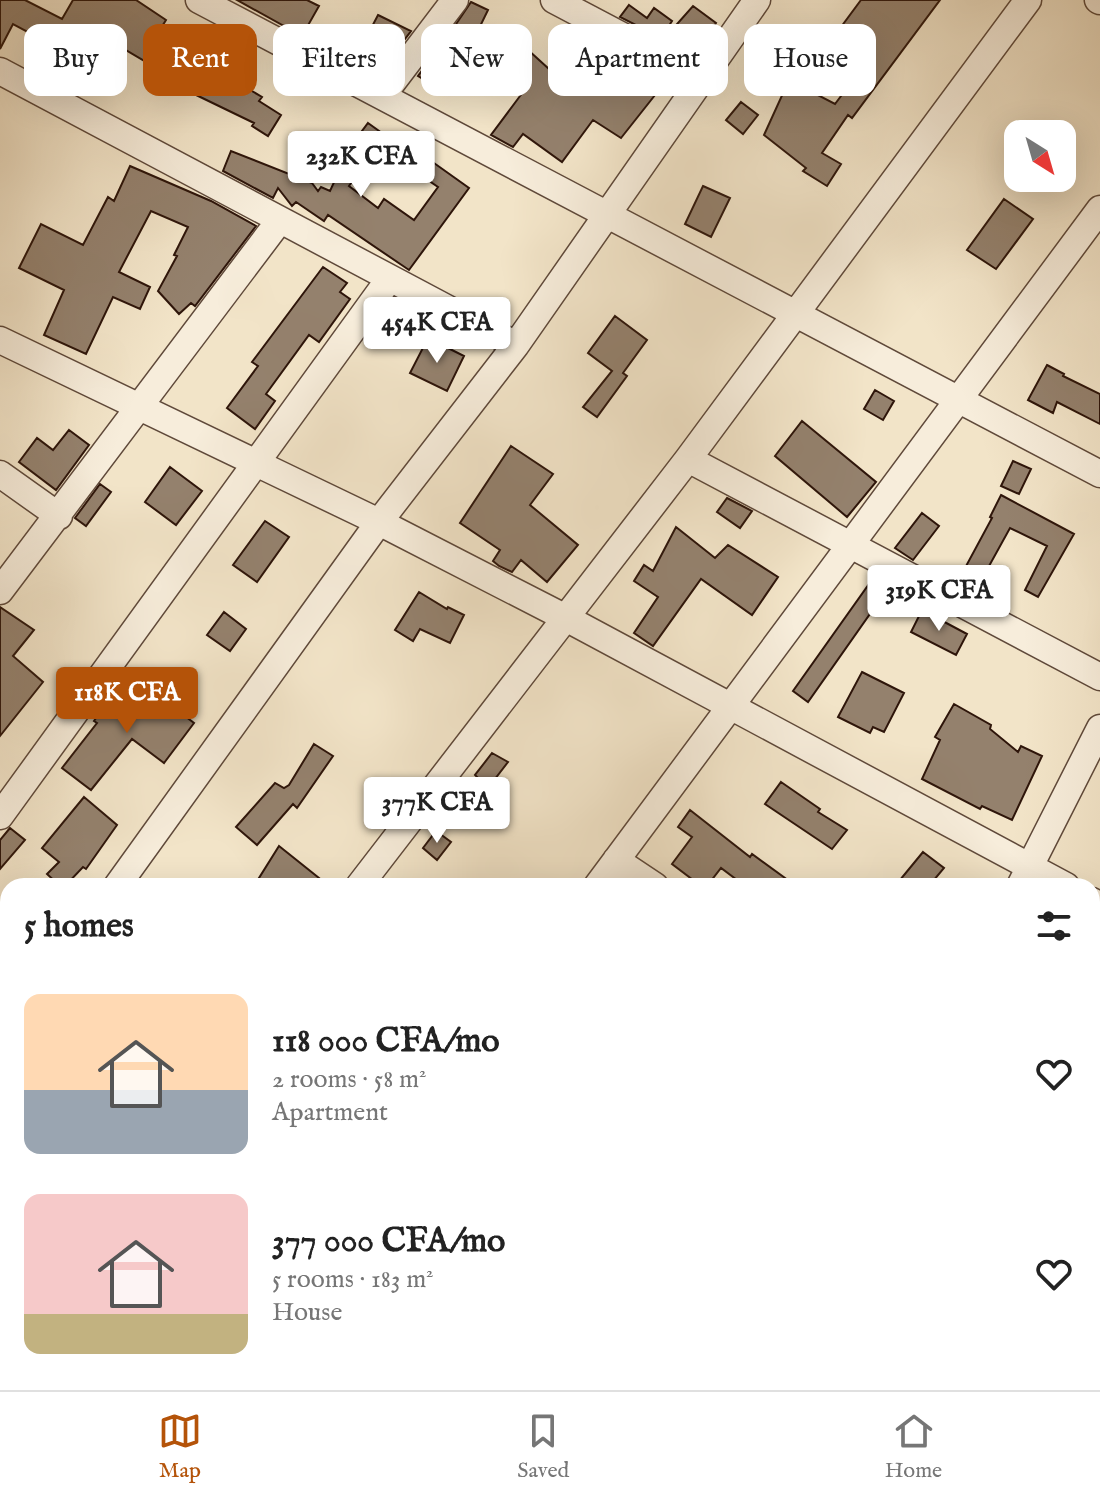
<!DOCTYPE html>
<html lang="en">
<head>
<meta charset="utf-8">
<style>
  body { margin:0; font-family:"IM FELL English",serif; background:#f2f2f2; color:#222; height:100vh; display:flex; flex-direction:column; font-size:30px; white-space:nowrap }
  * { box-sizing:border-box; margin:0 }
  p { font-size:26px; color:#767676 }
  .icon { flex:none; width:44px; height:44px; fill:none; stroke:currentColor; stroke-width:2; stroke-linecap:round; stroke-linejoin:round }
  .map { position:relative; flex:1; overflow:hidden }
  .drawer { position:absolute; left:0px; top:878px; width:1100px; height:512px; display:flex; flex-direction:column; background:#fff; border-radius:24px 24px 0 0; box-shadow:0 8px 32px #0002 }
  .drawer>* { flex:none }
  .banner { position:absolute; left:24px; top:24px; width:1052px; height:72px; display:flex; gap:16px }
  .needle { width:52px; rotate:143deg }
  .controls { position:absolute; left:1004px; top:120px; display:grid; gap:16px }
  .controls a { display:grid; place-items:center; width:72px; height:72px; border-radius:16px; background:#fff; box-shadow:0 8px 32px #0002; font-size:40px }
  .price { position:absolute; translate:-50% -68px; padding:0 18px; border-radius:8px; background:#fff; color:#222; font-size:26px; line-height:52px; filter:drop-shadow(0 2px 4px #0008) }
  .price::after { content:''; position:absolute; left:50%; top:48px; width:24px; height:18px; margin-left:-12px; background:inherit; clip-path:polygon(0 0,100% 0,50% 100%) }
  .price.on { background:#b45309; color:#fff }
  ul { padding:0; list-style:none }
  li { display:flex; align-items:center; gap:24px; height:200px; padding:0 24px }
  li span { display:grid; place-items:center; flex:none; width:224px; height:160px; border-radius:16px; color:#555 }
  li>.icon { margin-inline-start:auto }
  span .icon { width:96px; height:96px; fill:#fffc; stroke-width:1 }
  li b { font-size:34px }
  h2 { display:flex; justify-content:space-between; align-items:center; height:96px; padding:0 24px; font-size:34px }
  .chip { padding:0 28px; border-radius:16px; background:#fff; box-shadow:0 8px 32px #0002; font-size:28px; line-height:72px }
  .chip.on { background:#b45309; color:#fff }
  .tabs { display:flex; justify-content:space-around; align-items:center; height:112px; border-top:2px solid #e0e0e0; background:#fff; font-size:22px; color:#767676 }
  .tabs a { display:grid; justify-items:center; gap:4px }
  .tabs .on { color:#b45309 }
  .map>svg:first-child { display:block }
  .building { fill:#94816d; stroke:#2e150a; stroke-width:2 }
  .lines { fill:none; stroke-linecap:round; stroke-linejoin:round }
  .minor-casing { stroke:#5f493a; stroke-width:29 }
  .minor { stroke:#f7eddb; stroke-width:26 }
</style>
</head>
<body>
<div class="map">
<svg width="1100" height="1390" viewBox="0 0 1100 1390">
  <rect width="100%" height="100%" fill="#f2e4c8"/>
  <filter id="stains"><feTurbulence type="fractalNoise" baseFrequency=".0025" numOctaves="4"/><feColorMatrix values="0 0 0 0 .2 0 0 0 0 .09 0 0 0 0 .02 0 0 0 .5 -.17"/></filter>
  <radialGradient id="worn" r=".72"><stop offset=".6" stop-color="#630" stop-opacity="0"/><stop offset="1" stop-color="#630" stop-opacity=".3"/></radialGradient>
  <path class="building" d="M 0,0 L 25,0 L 62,19 L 73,0 L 136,0 L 166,20 L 153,41 L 203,69 L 212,50 L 248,67 L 240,84 L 262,97 L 259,101 L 281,115 L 268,136 L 252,126 L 254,123 L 192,93 L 154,72 L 156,68 L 107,39 L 99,55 L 73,41 L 67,53 L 13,24 L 0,49 Z
    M 237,0 L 307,0 L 319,6 L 302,36 Z
    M 861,0 L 940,0 L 852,118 L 848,115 L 822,153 L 841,164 L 827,186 L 803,171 L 806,168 L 764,135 L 789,80 L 835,104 L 874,52 L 841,27 Z
    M 471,2 L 488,10 L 470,47 L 448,36 Z
    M 629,5 L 647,18 L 654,8 L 672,21 L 661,38 L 620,17 Z
    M 693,6 L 716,23 L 699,47 L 670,32 Z
    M 378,15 L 411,31 L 395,52 L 366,38 Z
    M 441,45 L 451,52 L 431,84 L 418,76 Z
    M 527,49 L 549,69 L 562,53 L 605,86 L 626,72 L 637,87 L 644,78 L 659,90 L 621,138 L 593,120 L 562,162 L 523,134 L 513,147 L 491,135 L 526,88 L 508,72 Z
    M 741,102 L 758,115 L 743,134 L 726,120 Z
    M 368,123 L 386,136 L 349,186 L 378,208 L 384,199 L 414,220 L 438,187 L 416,172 L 427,158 L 469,188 L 409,270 L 328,215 L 324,221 L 296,202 L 292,206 L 278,188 L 273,198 L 223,171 L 231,151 L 312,183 L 318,191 L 321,187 L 330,191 L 336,178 L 330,174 Z
    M 130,166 L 211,201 L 256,226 L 195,306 L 191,303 L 179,314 L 158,291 L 177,256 L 174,255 L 188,227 L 151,211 L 119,272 L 150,287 L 140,309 L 113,297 L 86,354 L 44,335 L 64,290 L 19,268 L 41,224 L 83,245 L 108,197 L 114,201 Z
    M 703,186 L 730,198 L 711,237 L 685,224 Z
    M 1004,199 L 1033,219 L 996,269 L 967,250 Z
    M 323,267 L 347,283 L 340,292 L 350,299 L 319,342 L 309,335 L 266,394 L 275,401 L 255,429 L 227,408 L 258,366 L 252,362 Z
    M 615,316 L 647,340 L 623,373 L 627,376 L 597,417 L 583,407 L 612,371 L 588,353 Z
    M 428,338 L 464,356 L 447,391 L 410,373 Z
    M 1047,365 L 1064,374 L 1063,376 L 1100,394 L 1100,424 L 1057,402 L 1053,413 L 1028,400 Z
    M 875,390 L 894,401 L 883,420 L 864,409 Z
    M 802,421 L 876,482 L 847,517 L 775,456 Z
    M 69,430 L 89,445 L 56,490 L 19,462 L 37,438 L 53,450 Z
    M 511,446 L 553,474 L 530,505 L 578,545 L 547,582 L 521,560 L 512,572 L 499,566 L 493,561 L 500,550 L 460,523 Z
    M 1013,461 L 1031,469 L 1019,494 L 1001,486 Z
    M 170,467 L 202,491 L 176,525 L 145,502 Z
    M 100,484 L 111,492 L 86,526 L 75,518 Z
    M 1001,495 L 1074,534 L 1038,597 L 1025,590 L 1047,546 L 1010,528 L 983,577 L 965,568 L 992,518 L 990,517 Z
    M 727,498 L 752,511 L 740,528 L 717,512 Z
    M 922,513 L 939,526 L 913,560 L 895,548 Z
    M 265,521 L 289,537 L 257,582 L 233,565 Z
    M 676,527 L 715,558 L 728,545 L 778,577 L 752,615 L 701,579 L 653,646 L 634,633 L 658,597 L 634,581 L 644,565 L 653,571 Z
    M 874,577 L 893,591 L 881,607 L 877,604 L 808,702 L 793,691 Z
    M 419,592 L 447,609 L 448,607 L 464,615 L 450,643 L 420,629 L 413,641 L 395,630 Z
    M 0,607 L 34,630 L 13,656 L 43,682 L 0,736 Z
    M 922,610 L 967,634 L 956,655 L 911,632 Z
    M 224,612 L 246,629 L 230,651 L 207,635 Z
    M 862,672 L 904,693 L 884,732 L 873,727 L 870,733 L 838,717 Z
    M 118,687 L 145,706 L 152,696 L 165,706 L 168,703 L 194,723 L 164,763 L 132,739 L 91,790 L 62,768 L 97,723 L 94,721 Z
    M 954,704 L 991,725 L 990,729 L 1018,752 L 1021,746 L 1042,756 L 1012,820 L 982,806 L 980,809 L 922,779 L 940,740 L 935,737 Z
    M 314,744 L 333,756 L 297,808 L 293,804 L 257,845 L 236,827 L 275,783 L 284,788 L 289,785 Z
    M 492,753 L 508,762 L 488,788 L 475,775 Z
    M 781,782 L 820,809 L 818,812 L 847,830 L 832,849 L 765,804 Z
    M 84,797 L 117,825 L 86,869 L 83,867 L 65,886 L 60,886 L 47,874 L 59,862 L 42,848 Z
    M 690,810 L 750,857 L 752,854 L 796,886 L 745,886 L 721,868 L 707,886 L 701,886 L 672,864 L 692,837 L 678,827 Z
    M 10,828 L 25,840 L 0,869 L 0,840 Z
    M 436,831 L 451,842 L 437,860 L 423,848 Z
    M 279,846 L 329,886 L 254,886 Z
    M 923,852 L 944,868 L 929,886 L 895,886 Z"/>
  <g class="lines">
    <g class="minor-casing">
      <path id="minor" d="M 199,0 L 1100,474
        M 554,0 L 702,78
        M 1098,0 L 1100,1
        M 0,71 L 516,345
        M 382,96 L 455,0
        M 0,340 L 379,522 L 564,617 L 1066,886
        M 688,459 L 1100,677
        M 0,474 L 59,516
        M 0,591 L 280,220
        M 0,816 L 390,278
        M 616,860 L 655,886
        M 117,886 L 379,522 L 516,345 L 757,0
        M 359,886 L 688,459 L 1028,0
        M 597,886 L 1100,209
        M 1020,886 L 1100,728
        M 1092,901 L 1100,906
        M 0,945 L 8,951
        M 0,1044 L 8,1034
        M 1092,1138 L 1100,1124
        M 0,1337 L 8,1343 L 0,1354
        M 163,1382 L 174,1390
        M 636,1382 L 648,1390
        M 996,1382 L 1006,1390
        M 218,1390 L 224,1382
        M 460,1390 L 466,1382
        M 760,1390 L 764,1382"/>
    </g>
    <use href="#minor" class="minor"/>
  </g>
  <rect width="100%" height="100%" filter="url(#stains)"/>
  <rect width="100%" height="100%" fill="url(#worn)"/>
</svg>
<div class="controls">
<a><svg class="needle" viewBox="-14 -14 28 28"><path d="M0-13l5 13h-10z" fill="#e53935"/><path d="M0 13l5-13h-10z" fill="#767676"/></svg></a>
</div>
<b class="price" style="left:361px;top:199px">232K CFA</b>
<b class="price" style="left:437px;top:365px">454K CFA</b>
<b class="price" style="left:939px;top:633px">319K CFA</b>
<b class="price on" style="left:127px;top:735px">118K CFA</b>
<b class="price" style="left:437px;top:845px">377K CFA</b>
<div class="banner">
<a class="chip">Buy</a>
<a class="chip on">Rent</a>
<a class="chip">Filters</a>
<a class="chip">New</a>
<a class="chip">Apartment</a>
<a class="chip">House</a>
</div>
<section class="drawer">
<h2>5 homes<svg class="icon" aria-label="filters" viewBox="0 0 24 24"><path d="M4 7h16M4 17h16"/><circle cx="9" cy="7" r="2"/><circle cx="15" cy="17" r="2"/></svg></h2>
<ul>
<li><span style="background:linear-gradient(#ffd9b3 60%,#9aa5b1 0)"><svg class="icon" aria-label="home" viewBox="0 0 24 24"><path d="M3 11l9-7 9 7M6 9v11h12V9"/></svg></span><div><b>118 000 CFA/mo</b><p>2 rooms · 58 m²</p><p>Apartment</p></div><svg class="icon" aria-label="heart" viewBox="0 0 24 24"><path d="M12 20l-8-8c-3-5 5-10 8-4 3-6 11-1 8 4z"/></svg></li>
<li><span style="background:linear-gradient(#f6c9c9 75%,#c2b280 0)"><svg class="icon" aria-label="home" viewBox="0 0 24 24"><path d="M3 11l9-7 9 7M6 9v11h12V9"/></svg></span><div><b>377 000 CFA/mo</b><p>5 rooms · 183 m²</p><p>House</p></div><svg class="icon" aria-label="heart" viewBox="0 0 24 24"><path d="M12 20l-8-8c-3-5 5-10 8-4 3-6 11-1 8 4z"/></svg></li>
</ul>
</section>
</div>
<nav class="tabs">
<a class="on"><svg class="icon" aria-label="map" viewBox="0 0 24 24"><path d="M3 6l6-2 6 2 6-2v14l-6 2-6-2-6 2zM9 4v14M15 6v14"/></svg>Map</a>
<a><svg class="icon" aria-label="saved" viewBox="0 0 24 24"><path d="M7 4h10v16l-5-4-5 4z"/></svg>Saved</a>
<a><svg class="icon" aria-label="home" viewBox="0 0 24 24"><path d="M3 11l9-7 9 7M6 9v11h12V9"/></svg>Home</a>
</nav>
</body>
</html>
